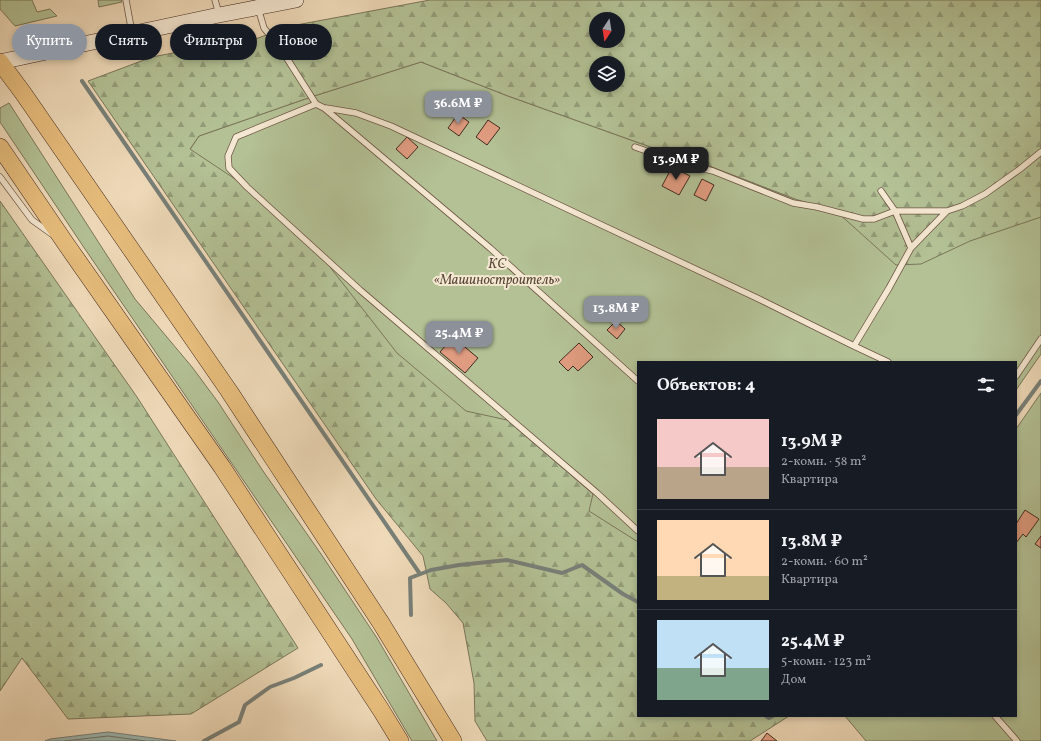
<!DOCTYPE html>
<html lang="ru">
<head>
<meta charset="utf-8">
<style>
  body { margin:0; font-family:Vollkorn,serif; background:#20242c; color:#f1f3f6; height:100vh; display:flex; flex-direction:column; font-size:15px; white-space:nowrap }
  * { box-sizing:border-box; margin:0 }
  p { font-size:13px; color:#9ea1a6 }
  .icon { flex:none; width:22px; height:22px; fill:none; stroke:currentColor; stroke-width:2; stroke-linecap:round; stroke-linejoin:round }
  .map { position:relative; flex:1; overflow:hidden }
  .drawer { position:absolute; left:637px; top:361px; width:380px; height:356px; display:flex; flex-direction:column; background:#171b24; border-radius:0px; box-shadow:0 2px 6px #0003 }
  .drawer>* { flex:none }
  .top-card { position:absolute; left:12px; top:24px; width:380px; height:36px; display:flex; gap:8px }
  .needle { width:26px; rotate:192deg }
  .fabs { position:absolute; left:589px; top:12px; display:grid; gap:8px }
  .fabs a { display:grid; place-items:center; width:36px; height:36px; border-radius:50%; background:#171b24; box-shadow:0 2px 6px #0003; font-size:20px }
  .price { position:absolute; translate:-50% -34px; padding:0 9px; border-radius:8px; background:#8c9099; color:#fff; font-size:13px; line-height:26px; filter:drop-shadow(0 1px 2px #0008) }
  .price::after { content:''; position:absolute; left:50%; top:24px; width:12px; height:9px; margin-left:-6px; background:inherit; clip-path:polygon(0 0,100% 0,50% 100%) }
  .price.current { background:#222; color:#fff }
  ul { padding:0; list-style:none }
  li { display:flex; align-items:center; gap:12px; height:100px; padding:0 20px }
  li+li { border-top:1px solid #363941 }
  li span { display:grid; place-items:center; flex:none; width:112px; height:80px; border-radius:0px; color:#555 }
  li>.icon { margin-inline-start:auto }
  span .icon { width:48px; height:48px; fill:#fffc; stroke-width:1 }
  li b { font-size:17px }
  h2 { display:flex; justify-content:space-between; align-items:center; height:48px; padding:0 20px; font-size:17px }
  .chip { padding:0 14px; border-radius:18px; background:#171b24; box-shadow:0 2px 6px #0003; font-size:14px; line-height:36px }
  .chip.current { background:#8c9099; color:#fff }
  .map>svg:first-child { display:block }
  .green { fill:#b3c195; stroke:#7b765a }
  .forest { fill:url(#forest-firs); stroke:#7b765a; fill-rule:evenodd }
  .water { fill:#9bbab5; stroke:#788079 }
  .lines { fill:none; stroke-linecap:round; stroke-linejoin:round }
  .shore { stroke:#6f726a; stroke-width:1 }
  .stream { stroke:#788079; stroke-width:4 }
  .building { fill:#e09c80; stroke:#432a20 }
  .service-casing { stroke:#6e5646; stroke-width:7 }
  .secondary-casing { stroke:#432a20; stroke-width:16 }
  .primary-casing { stroke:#432a20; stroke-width:18 }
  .service { stroke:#f5e8d2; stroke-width:5.5 }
  .secondary { stroke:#f5e8d2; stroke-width:15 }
  .primary { stroke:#e8be7d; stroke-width:17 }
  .labels { text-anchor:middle; stroke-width:4; stroke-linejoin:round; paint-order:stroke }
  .park-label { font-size:14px; font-style:italic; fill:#594837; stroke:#f5e8d2 }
</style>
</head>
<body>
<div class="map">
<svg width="1041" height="741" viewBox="0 0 1041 741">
  <defs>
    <pattern id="forest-firs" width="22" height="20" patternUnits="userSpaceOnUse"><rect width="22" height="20" fill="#b3c195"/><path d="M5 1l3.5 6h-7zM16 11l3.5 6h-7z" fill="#939d79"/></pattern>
  </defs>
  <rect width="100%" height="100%" fill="#f0dbba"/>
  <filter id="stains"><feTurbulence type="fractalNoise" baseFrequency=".005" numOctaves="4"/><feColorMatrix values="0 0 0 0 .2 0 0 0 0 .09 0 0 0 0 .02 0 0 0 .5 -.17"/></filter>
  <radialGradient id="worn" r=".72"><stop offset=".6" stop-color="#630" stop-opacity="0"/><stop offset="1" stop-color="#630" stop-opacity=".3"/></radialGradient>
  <path class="green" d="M 0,0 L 32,0 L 37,12 L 50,9 L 57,16 L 15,26 L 0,9 Z
    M 98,0 L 121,0 L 122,2 L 99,7 Z
    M 421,62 L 508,96 L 684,159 L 712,167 L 795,199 L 1041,142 L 1041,354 L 1016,390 L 1016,362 L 638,362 L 638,569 L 177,169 L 199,136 L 311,97 Z
    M 9,103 L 135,299 L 192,367 L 218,402 L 263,471 L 321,554 L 377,638 L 437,741 L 412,741 L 352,639 L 85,249 L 0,122 L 0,108 Z
    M 1041,393 L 1041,741 L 866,741 L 845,716 L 1016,716 L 1016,429 Z"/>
  <path class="forest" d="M 430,0 L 1041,0 L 1041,217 L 970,241 L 921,264 L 896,265 L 837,212 L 795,199 L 712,167 L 684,159 L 508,96 L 421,62 L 311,97 L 199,136 L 190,149 L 247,187 L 316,249 L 397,353 L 466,411 L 507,420 L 593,494 L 589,511 L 638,542 L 638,716 L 789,716 L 750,741 L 487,741 L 475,721 L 474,683 L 463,623 L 446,603 L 430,589 L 423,556 L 376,499 L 88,81 L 152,57 L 225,43 L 250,41 L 291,26 ZM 596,19 L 618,19 L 618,41 L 596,41 ZM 596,63 L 618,63 L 618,85 L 596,85 Z
    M 0,201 L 137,397 L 298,648 L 191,714 L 68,719 L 22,658 L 0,691 Z"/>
  <path class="water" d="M 108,732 L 176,741 L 45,741 L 50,739 Z"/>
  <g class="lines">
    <path class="shore" d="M 65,741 L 108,736 L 145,741"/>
    <path class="stream" d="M 82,81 L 420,574
      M 1016,415 L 1041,381
      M 411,615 L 410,578 L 431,570 L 459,565 L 507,560 L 562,573 L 582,565 L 623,594 L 638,602
      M 766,716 L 769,718 L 773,716
      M 204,741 L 239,722 L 245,705 L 270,687 L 294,678 L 321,665"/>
  </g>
  <path class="building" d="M 458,114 L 469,122 L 459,136 L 448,128 Z
    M 488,120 L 500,128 L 487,145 L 476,137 Z
    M 407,137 L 418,147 L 407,159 L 396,149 Z
    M 672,167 L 690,176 L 679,195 L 662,186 Z
    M 702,179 L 714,185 L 706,201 L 694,195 Z
    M 616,321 L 625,329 L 617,339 L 607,330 Z
    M 453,337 L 478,358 L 465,373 L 440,352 Z
    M 579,343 L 593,357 L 578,371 L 573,366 L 568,371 L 559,362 Z
    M 1025,510 L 1039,519 L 1026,537 L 1023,534 L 1016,543 L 1016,524 Z
    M 1041,536 L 1041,548 L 1035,544 Z
    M 767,733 L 777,741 L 761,741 Z"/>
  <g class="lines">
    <g class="service-casing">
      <path id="service" d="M 126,0 L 132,33
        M 215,0 L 219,14
        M 258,8 L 264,28 L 281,49 L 316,104
        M 326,108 L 356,113 L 391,126 L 759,299 L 854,346 L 889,288 L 911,248 L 947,211 L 962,206 L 985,194 L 1020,169 L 1041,152
        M 635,147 L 684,164 L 713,171 L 793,203 L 817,207 L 863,219 L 874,219 L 895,211 L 947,211
        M 0,177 L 32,220 L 53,235
        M 881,191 L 895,211 L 911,248
        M 854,346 L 888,362
        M 1016,376 L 1041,339
        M 638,381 L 490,248 L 324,108 L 316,104 L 236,137 L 228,156 L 229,168 L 247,187 L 360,290 L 597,493 L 638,531
        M 995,716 L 1017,741"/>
    </g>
    <g class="secondary-casing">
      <path id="secondary" d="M 0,62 L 219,15 L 296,0"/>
    </g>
    <g class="primary-casing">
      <path id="primary" d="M 0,62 L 23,93 L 229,391 L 381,623 L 453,741
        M 0,147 L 66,244 L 222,467 L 381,710 L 400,741"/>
    </g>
    <use href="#service" class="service"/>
    <use href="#secondary" class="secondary"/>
    <use href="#primary" class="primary"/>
  </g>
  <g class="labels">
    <g class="park-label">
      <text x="497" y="268">КС<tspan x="497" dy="16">«Машиностроитель»</tspan></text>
    </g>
  </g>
  <rect width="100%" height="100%" filter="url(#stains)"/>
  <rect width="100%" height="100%" fill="url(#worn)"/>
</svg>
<div class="fabs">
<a><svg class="needle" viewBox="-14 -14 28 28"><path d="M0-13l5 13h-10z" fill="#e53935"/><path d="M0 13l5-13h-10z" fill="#9ea1a6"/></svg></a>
<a><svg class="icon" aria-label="layers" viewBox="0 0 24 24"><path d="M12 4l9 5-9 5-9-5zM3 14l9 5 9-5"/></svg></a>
</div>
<b class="price" style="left:458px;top:125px">36.6M ₽</b>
<b class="price current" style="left:676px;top:181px">13.9M ₽</b>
<b class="price" style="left:616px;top:330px">13.8M ₽</b>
<b class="price" style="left:459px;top:355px">25.4M ₽</b>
<div class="top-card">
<a class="chip current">Купить</a>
<a class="chip">Снять</a>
<a class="chip">Фильтры</a>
<a class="chip">Новое</a>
</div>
<section class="drawer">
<h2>Объектов: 4<svg class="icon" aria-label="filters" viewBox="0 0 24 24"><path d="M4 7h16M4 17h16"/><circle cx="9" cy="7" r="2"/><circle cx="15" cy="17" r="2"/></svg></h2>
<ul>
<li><span style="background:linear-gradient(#f6c9c9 60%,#b9a48a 0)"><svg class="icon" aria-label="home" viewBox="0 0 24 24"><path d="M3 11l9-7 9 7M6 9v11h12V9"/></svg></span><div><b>13.9M ₽</b><p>2-комн. · 58 m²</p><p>Квартира</p></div></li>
<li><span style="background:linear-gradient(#ffd9b3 70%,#c2b280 0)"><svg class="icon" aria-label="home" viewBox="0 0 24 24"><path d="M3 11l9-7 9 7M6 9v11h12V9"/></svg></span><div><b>13.8M ₽</b><p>2-комн. · 60 m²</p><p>Квартира</p></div></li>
<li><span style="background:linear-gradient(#bfe0f5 60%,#7fa58c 0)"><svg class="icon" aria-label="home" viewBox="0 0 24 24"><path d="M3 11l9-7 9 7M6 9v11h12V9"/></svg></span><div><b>25.4M ₽</b><p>5-комн. · 123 m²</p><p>Дом</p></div></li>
</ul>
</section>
</div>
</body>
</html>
